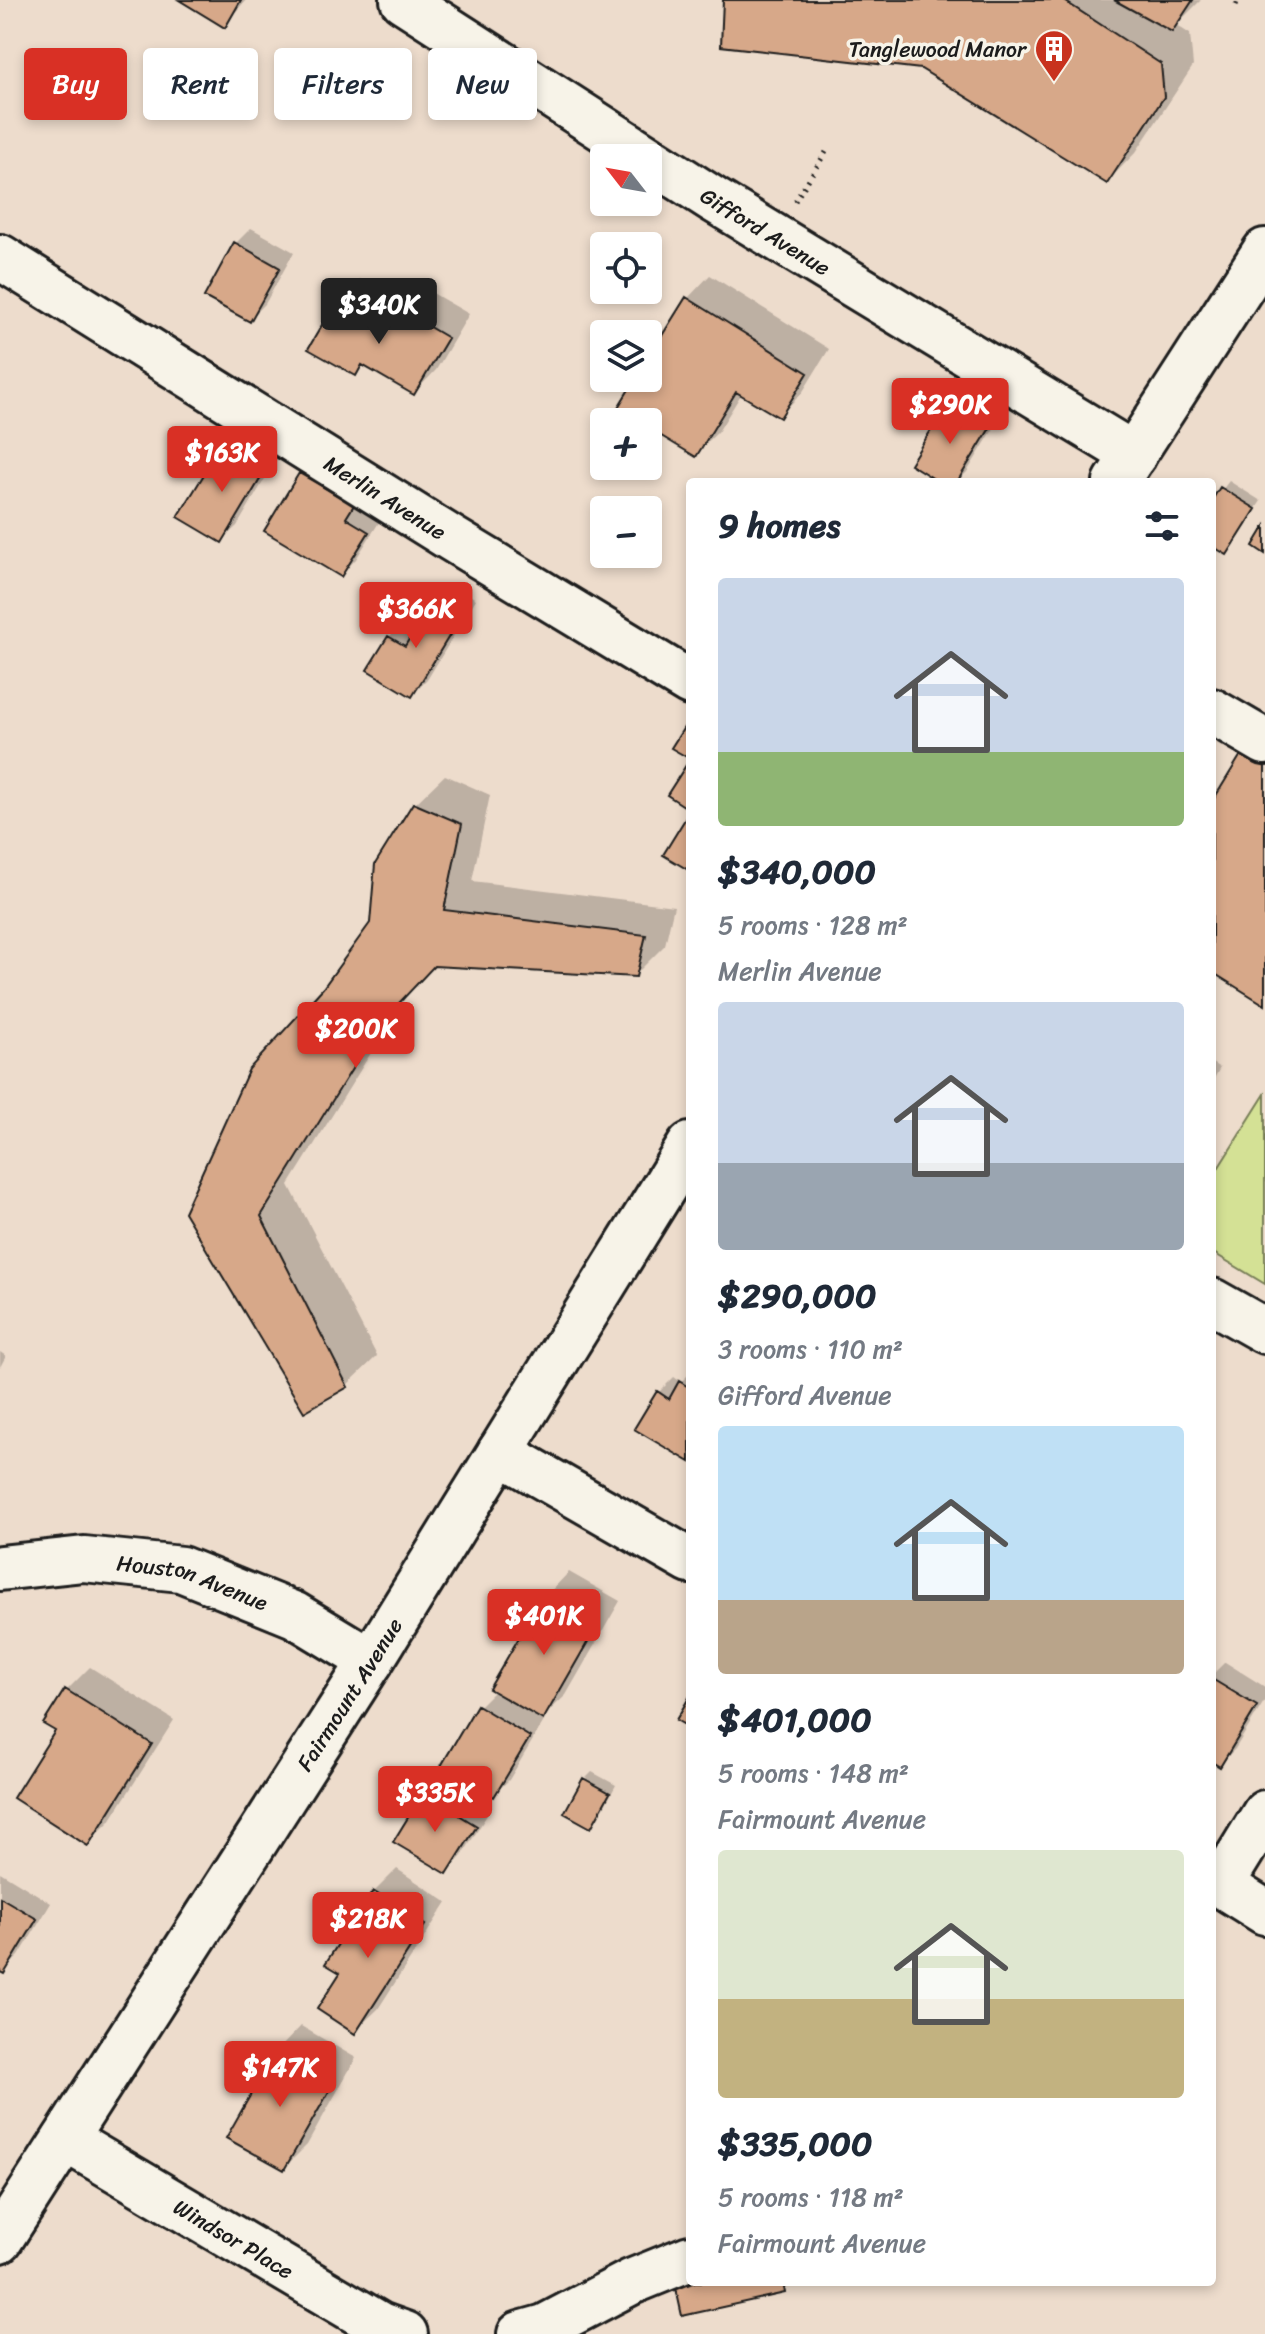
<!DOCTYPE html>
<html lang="en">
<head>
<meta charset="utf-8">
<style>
  body { margin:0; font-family:Sriracha,sans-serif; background:#f6f6f7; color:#1f2937; height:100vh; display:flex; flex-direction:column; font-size:30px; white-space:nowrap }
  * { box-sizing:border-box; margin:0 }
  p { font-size:26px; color:#747a83 }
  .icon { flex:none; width:44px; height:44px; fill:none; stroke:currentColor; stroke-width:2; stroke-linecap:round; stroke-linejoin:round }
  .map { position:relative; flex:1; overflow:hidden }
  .sheet { position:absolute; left:686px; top:478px; width:530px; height:1808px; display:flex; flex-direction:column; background:#fff; border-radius:8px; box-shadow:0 4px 12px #0003 }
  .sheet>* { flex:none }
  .hud { position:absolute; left:24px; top:48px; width:542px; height:72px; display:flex; gap:16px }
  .needle { width:52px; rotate:301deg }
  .buttons { position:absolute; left:590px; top:144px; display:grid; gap:16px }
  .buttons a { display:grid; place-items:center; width:72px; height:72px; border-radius:8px; background:#fff; box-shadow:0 4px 12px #0003; font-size:40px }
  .price { position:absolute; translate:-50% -68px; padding:0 18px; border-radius:8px; background:#d93025; color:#fff; font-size:26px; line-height:52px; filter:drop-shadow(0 2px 4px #0008) }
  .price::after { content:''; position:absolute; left:50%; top:48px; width:24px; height:18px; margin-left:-12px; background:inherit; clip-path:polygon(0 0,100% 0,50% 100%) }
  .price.current { background:#222; color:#fff }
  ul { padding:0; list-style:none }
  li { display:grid; align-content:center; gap:16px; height:424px; padding:0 32px }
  li span { display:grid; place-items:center; height:248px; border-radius:8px; color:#555 }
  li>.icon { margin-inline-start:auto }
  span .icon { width:144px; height:144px; fill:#fffc; stroke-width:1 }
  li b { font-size:34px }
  h2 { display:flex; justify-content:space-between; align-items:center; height:96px; padding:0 32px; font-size:34px }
  .pill { padding:0 28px; border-radius:8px; background:#fff; box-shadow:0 4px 12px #0003; font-size:28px; line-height:72px }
  .pill.current { background:#d93025; color:#fff }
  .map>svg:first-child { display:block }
  .green { fill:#d4e195; stroke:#787e58; stroke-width:2 }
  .shadow { fill:#0003 }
  .building { fill:#d7a889; stroke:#1c1c1c; stroke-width:2 }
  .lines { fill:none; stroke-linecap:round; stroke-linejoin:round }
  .minor-casing { stroke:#1c1c1c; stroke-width:50 }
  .major-casing { stroke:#1c1c1c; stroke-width:50 }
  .path { stroke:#1c1c1c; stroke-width:5; stroke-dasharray:2 6; stroke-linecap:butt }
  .minor { stroke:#f7f3e8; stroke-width:44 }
  .major { stroke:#f7f3e8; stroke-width:44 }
  .labels { text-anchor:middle; stroke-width:7; stroke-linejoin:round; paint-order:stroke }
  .poi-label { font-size:22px; fill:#1c1c1c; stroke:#f7f3e8; text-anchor:end }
  .street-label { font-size:22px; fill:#1c1c1c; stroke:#f7f3e8 }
</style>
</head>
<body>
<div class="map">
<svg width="1265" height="2334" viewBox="0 0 1265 2334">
  <rect width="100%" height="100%" fill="#eddccc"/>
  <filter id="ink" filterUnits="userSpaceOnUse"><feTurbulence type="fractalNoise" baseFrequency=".0125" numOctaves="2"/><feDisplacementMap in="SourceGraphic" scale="16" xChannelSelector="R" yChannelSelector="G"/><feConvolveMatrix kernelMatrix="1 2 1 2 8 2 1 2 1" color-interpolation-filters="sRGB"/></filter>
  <g filter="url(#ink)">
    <path class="green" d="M 1265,1094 L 1265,1284 L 1212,1252 L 1212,1178 Z"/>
    <path class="shadow" d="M 183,0 L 246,0 L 224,25 Z
      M 725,0 L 1201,0 L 1176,25 L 1190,34 L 1193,66 L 1136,152 L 1107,182 L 922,67 Z
      M 251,228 L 294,252 L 265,304 L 250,319 L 235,244 Z
      M 710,275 L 829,349 L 802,393 L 779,416 L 742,393 L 718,432 L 695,454 L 648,425 L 648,422 L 642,422 L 638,378 L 648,378 L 648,362 L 688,298 Z
      M 360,279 L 404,305 L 422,287 L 469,314 L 436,370 L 414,393 L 365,364 L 355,374 L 310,348 L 338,302 Z
      M 965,389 L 1004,412 L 967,472 L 957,482 L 943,482 L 913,463 L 950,404 Z
      M 239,431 L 279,455 L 237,526 L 221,541 L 223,446 Z
      M 316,458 L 383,516 L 356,559 L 341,575 L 267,530 L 301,474 Z
      M 1229,481 L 1261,501 L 1226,553 L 1212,544 L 1212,503 Z
      M 451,584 L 476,599 L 427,680 L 412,695 L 389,637 L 404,622 L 417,630 L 436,599 Z
      M 445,775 L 490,795 L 472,881 L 674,906 L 665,945 L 635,975 L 435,964 L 410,990 L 289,1185 L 377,1356 L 347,1385 L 186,1212 L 324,989 L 372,923 L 415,804 Z
      M 1212,1063 L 1220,1068 L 1212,1082 Z
      M 0,1352 L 6,1356 L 0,1367 Z
      M 690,1373 L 690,1460 L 658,1393 L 674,1377 L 681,1382 Z
      M 569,1572 L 620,1601 L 566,1695 L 541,1719 L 544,1721 L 509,1780 L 493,1795 L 478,1707 L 495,1690 L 547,1595 Z
      M 1225,1662 L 1265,1687 L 1265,1700 L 1235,1749 L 1220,1764 L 1212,1759 L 1212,1675 Z
      M 90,1667 L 174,1720 L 110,1821 L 87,1844 L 58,1731 L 46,1724 L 67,1690 Z
      M 592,1772 L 616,1785 L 598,1818 L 591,1825 L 584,1780 Z
      M 440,1779 L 490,1810 L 462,1856 L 447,1872 L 424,1794 Z
      M 397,1869 L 447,1902 L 378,2009 L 355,2031 L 342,1972 L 374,1892 Z
      M 0,1872 L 51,1903 L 19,1956 L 3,1971 L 0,1969 Z
      M 301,2026 L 356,2058 L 307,2145 L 284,2168 L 279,2049 Z
      M 690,2282 L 793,2282 L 784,2291 L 683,2314 Z"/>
    <path class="building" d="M 179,0 L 241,0 L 225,28 Z
      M 723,0 L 1063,0 L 1161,64 L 1164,97 L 1107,184 L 921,69 L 721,46 Z
      M 1114,0 L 1193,0 L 1172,32 Z
      M 234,242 L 280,268 L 250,322 L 204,297 Z
      M 686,297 L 808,373 L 780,418 L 736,392 L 696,457 L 648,428 L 648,422 L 639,422 L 617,409 L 636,378 L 648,378 L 648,358 Z
      M 336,301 L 385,329 L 397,308 L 448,338 L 414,395 L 362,365 L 356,376 L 308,349 Z
      M 948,403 L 990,428 L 957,482 L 939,482 L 910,464 Z
      M 222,445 L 265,471 L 222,543 L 178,517 Z
      M 299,473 L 354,505 L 346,518 L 369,532 L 341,577 L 264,531 Z
      M 1220,487 L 1256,509 L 1227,555 L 1212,546 L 1212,500 Z
      M 1265,526 L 1265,554 L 1253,546 Z
      M 434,598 L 462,615 L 412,697 L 367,670 L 388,636 L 405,646 Z
      M 690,718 L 690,810 L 667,795 L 690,759 L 671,748 Z
      M 1242,753 L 1265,767 L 1265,1005 L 1212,972 L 1212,802 Z
      M 413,803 L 462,824 L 444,910 L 646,935 L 636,977 L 434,966 L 381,1022 L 261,1216 L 348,1387 L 304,1412 L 184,1212 L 249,1069 L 323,988 L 370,923 L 375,864 Z
      M 690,811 L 690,871 L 663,855 Z
      M 679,1381 L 690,1388 L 690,1462 L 634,1429 L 657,1391 L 669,1399 Z
      M 545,1593 L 598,1624 L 543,1720 L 489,1689 Z
      M 1212,1679 L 1257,1706 L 1220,1767 L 1212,1762 Z
      M 65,1689 L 152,1744 L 88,1846 L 13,1798 L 55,1731 L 43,1724 Z
      M 690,1696 L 690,1728 L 676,1720 Z
      M 477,1705 L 530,1737 L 494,1797 L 441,1766 Z
      M 583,1778 L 610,1793 L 591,1828 L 564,1813 Z
      M 423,1793 L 477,1826 L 447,1874 L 393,1842 Z
      M 373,1891 L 425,1925 L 355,2034 L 317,2009 L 340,1973 L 325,1964 Z
      M 0,1897 L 37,1919 L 4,1974 L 0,1972 Z
      M 277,2048 L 335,2081 L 284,2170 L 226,2138 Z
      M 690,2265 L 690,2282 L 783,2282 L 785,2293 L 682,2316 L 672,2270 Z"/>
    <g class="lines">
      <g class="minor-casing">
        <g id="minor">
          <path id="s1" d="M 403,0 L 714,200 L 1134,455"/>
          <path id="s2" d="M 0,257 L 452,539 L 690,683"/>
          <path d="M 1212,711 L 1265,742"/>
          <path d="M 1212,1301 L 1265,1331"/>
          <path d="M 500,1452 L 690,1561"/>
          <path id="s3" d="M 0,1568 L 84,1559 L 181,1569 L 295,1615 L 371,1661"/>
          <path d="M 1212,1879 L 1265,1912"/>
          <path d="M 1221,1885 L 1265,1813"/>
          <path id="s4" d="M 65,2139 L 380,2325 L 405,2334"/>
          <path d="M 520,2334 L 545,2327 L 631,2282 L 690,2258"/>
        </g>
      </g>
      <g class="major-casing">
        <g id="major">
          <path d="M 1116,482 L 1265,251"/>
          <path id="s5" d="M 0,2240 L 371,1661 L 690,1145"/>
        </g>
      </g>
      <path class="path" d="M 1236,5 L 1238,0
        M 795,201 L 826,152"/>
      <use href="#minor" class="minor"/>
      <use href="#major" class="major"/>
    </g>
  </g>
  <defs>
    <g id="building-pin" transform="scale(2)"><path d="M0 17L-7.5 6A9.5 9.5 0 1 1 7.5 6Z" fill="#c8321e" stroke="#f7f3e8"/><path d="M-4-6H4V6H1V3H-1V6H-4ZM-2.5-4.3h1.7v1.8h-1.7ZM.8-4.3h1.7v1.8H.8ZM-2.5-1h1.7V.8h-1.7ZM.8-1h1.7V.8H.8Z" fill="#fff"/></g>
  </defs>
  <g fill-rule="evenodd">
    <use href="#building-pin" x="1054" y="49"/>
  </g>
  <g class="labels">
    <g class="poi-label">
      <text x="1026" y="57">Tanglewood Manor</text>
    </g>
    <g class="street-label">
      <text dy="8" stroke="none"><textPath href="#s1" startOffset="430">Gifford Avenue</textPath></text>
      <text dy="8" stroke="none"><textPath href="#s2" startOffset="454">Merlin Avenue</textPath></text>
      <text dy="8" stroke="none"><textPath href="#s3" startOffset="196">Houston Avenue</textPath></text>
      <text dy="8" stroke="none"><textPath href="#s5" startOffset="648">Fairmount Avenue</textPath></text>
      <text dy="8" stroke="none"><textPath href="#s4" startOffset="196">Windsor Place</textPath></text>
    </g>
  </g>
</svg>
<div class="buttons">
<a><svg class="needle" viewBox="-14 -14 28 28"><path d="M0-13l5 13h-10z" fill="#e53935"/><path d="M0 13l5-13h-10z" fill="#747a83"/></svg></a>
<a><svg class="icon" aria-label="locate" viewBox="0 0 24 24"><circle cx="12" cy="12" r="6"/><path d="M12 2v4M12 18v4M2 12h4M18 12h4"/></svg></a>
<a><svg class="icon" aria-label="layers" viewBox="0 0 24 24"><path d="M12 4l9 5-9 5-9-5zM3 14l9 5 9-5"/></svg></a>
<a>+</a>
<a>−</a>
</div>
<b class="price current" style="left:379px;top:346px">$340K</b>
<b class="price" style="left:950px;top:446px">$290K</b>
<b class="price" style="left:222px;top:494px">$163K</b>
<b class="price" style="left:416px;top:650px">$366K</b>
<b class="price" style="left:356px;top:1070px">$200K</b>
<b class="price" style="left:544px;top:1657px">$401K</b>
<b class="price" style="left:435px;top:1834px">$335K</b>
<b class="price" style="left:368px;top:1960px">$218K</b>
<b class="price" style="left:280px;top:2109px">$147K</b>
<div class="hud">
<a class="pill current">Buy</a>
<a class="pill">Rent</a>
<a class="pill">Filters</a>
<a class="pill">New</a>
</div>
<section class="sheet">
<h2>9 homes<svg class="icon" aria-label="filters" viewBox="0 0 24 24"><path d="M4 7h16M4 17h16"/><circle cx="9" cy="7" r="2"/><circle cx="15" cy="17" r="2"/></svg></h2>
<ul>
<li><span style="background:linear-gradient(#c9d6e8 70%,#8fb573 0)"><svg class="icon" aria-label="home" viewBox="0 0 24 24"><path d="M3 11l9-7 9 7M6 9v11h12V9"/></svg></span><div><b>$340,000</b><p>5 rooms · 128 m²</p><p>Merlin Avenue</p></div></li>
<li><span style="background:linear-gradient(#c9d6e8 65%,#9aa5b1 0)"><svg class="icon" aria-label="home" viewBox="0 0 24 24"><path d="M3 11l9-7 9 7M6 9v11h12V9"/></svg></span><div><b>$290,000</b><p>3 rooms · 110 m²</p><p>Gifford Avenue</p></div></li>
<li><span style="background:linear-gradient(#bfe0f5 70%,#b9a48a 0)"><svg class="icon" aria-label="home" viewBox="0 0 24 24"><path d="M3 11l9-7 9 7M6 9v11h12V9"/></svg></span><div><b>$401,000</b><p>5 rooms · 148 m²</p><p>Fairmount Avenue</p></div></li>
<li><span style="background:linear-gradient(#dfe7d0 60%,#c2b280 0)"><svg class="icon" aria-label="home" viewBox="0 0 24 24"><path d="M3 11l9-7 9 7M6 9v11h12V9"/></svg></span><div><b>$335,000</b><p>5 rooms · 118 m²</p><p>Fairmount Avenue</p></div></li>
</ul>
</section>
</div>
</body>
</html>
